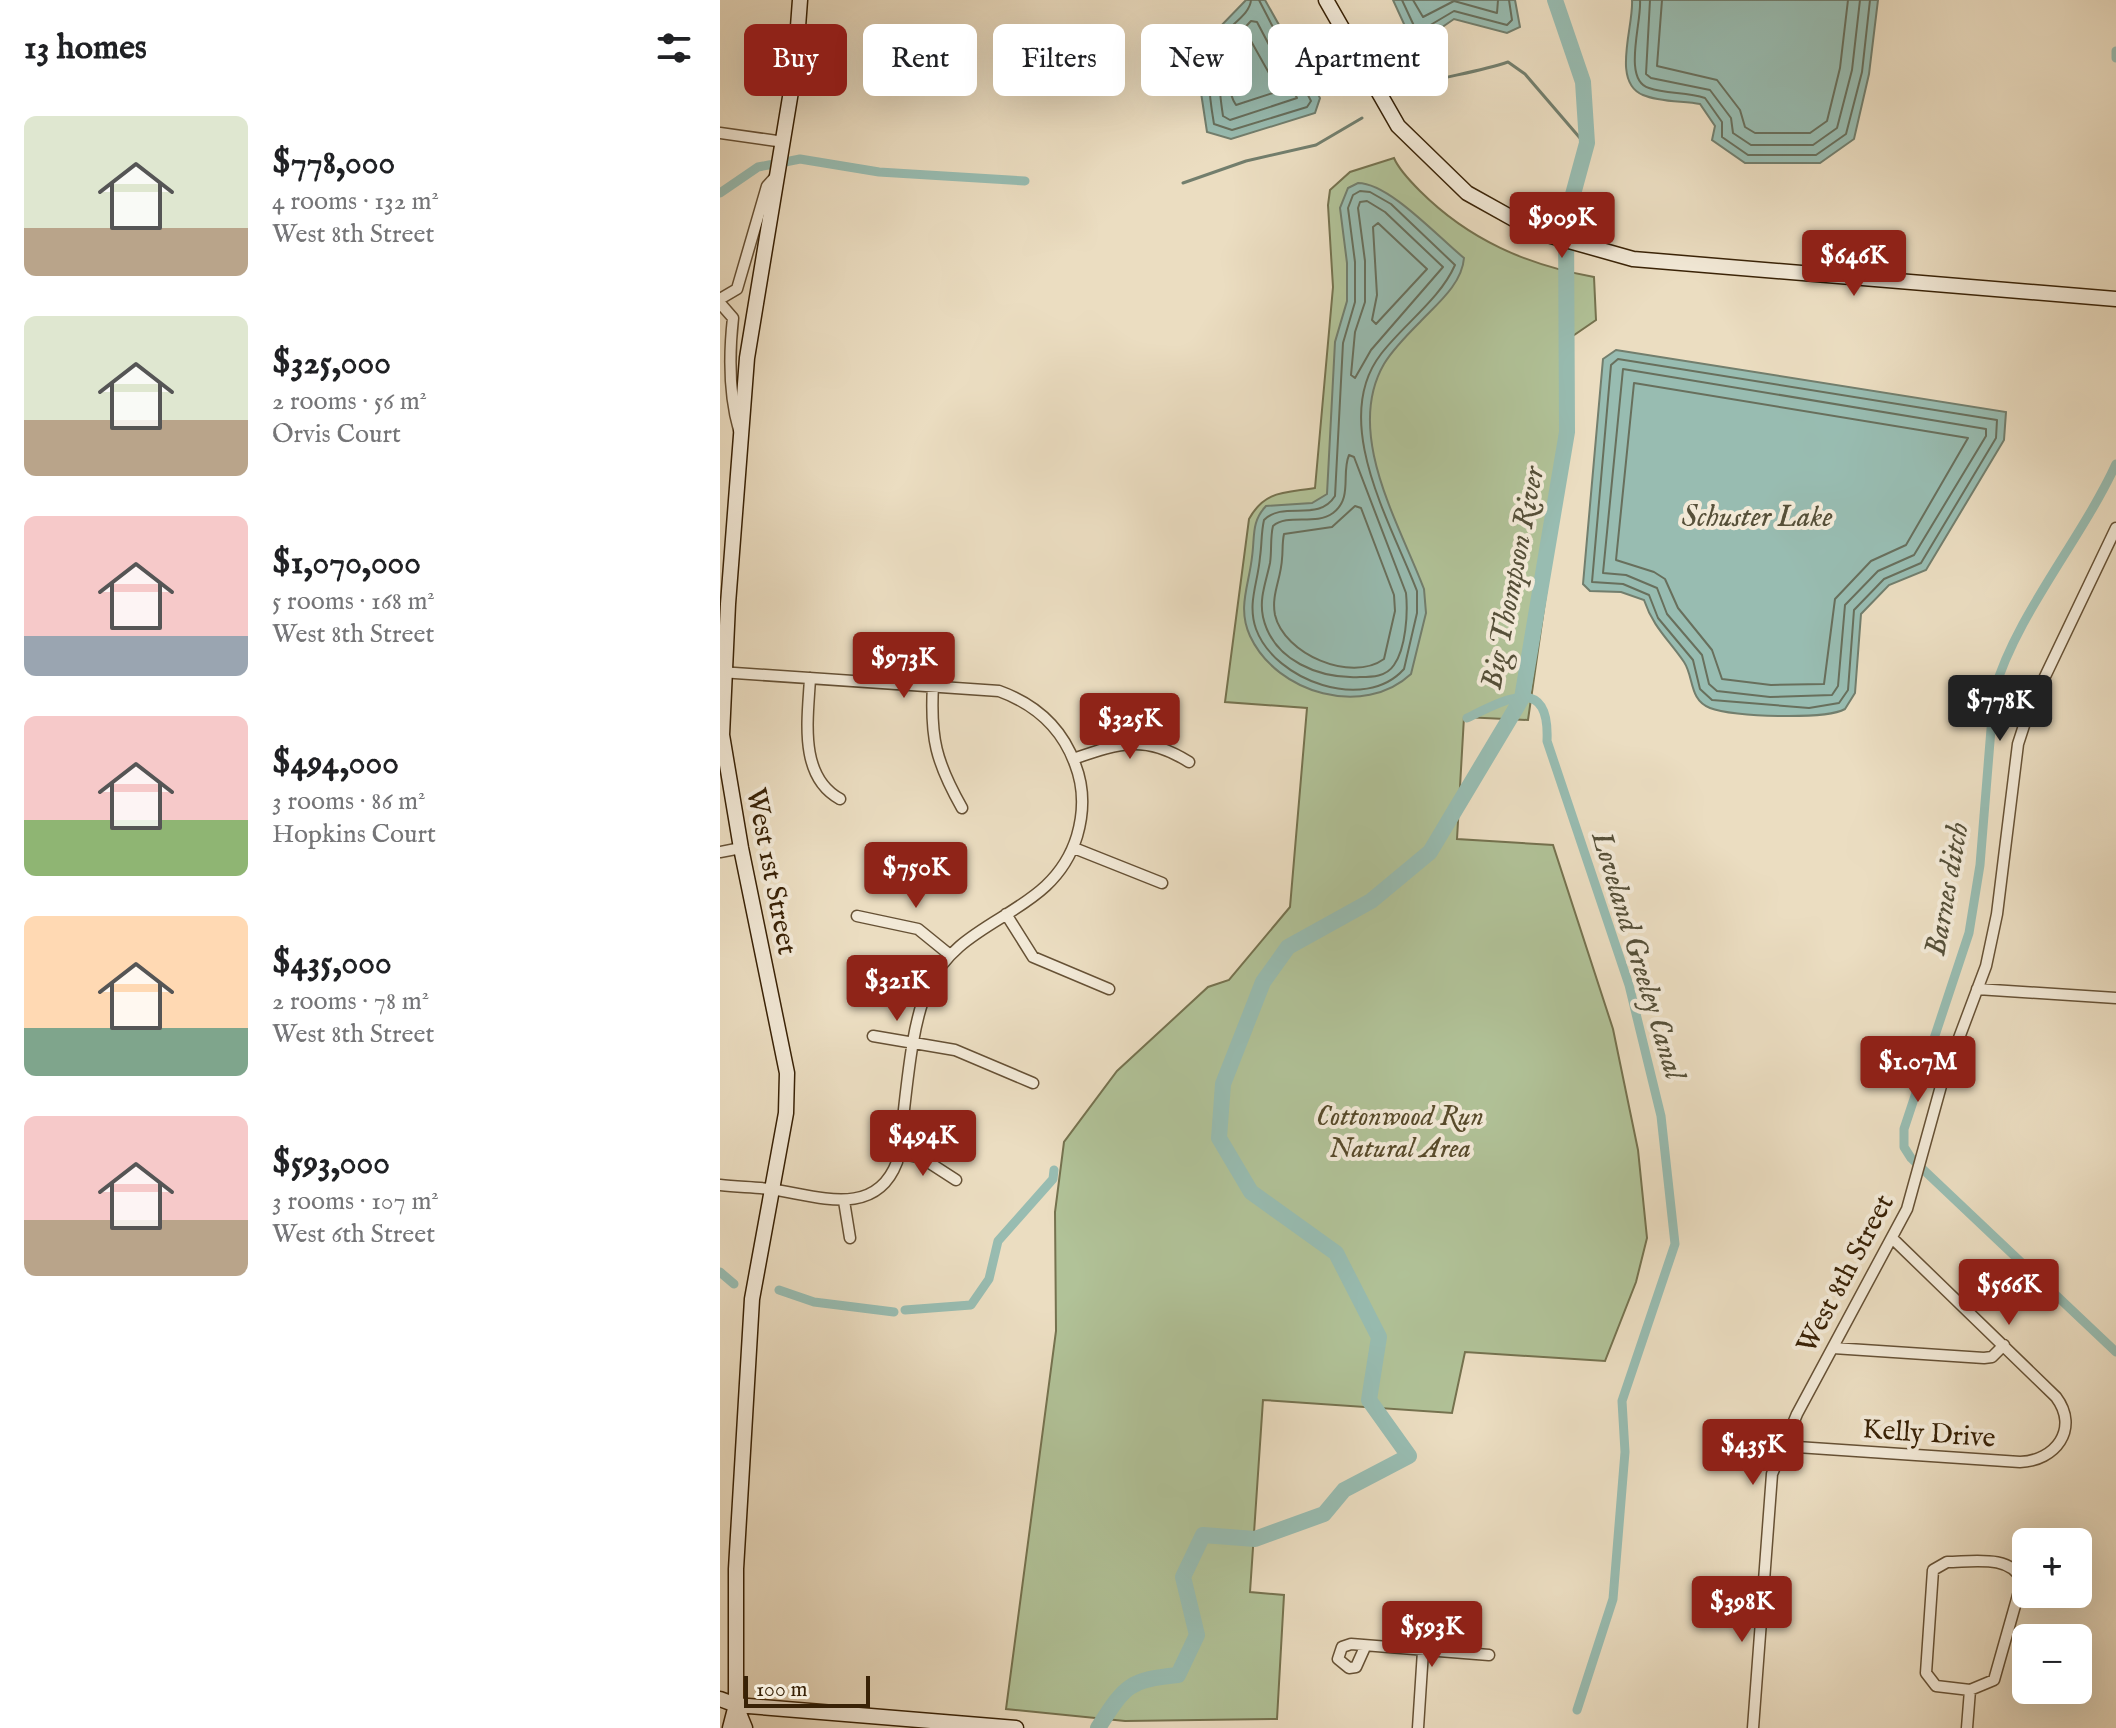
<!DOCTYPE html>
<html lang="en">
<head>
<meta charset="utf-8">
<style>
  body { margin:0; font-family:"IM FELL English",serif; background:#f6f6f6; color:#202124; height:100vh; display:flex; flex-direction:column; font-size:30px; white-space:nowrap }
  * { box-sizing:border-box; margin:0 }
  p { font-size:26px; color:#757577 }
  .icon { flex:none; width:44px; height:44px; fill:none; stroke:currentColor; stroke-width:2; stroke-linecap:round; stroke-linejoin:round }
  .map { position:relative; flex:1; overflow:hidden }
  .drawer { display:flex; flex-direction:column; background:#fff; width:720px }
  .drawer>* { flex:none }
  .top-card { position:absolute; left:24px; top:24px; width:760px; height:72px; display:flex; gap:16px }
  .buttons { position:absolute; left:1292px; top:1528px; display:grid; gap:16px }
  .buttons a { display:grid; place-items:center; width:80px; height:80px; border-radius:12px; background:#fff; box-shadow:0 8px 32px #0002; font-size:40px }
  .scale { position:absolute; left:24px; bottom:20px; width:126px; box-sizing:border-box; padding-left:8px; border:4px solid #392206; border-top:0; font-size:22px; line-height:28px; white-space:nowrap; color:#392206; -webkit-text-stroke:6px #f2e9d7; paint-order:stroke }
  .price { position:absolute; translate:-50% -68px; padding:0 18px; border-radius:8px; background:#8f2418; color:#fff; font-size:26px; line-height:52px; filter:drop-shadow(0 2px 4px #0008) }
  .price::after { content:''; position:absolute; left:50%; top:48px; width:24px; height:18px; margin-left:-12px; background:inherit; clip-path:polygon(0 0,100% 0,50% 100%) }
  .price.active { background:#222; color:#fff }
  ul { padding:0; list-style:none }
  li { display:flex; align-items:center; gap:24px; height:200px; padding:0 24px }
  li span { display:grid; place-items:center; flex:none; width:224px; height:160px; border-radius:12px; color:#555 }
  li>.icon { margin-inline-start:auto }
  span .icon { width:96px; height:96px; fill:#fffc; stroke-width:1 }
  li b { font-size:34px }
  h2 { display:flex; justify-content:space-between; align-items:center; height:96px; padding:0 24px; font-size:34px }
  .chip { padding:0 28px; border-radius:12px; background:#fff; box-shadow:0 8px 32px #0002; font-size:28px; line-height:72px }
  .chip.active { background:#8f2418; color:#fff }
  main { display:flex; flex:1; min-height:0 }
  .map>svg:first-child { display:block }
  .green { fill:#b1c298; stroke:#75724f; stroke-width:2 }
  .water { fill:#98bcb1; stroke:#727e6d; stroke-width:2 }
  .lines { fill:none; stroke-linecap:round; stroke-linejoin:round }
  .shore { stroke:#686f5c; stroke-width:2 }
  .stream { stroke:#727e6d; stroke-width:3 }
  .canal { stroke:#98bcb1; stroke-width:9 }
  .river { stroke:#98bcb1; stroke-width:16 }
  .minor-casing { stroke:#665135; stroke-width:13 }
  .secondary-casing { stroke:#392206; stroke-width:17 }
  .minor { stroke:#f2e9d7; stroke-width:10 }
  .secondary { stroke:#f2e9d7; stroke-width:14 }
  .labels { text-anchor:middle; stroke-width:8; stroke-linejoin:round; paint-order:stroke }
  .street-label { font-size:28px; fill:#392206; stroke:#f2e9d7 }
  .park-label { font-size:28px; font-style:italic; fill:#574a2a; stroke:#f2e9d7 }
  .water-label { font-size:30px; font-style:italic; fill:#565039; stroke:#f2e9d7 }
</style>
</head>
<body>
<main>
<section class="drawer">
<h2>13 homes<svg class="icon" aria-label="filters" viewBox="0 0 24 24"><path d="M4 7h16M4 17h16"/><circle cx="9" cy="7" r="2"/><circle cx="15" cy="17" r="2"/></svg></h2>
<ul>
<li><span style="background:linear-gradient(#dfe7d0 70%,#b9a48a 0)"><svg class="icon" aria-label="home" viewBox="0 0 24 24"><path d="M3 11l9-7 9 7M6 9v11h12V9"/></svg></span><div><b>$778,000</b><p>4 rooms · 132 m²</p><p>West 8th Street</p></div></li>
<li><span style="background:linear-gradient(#dfe7d0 65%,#b9a48a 0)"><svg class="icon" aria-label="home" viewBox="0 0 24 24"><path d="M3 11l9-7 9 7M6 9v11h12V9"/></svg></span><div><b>$325,000</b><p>2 rooms · 56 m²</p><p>Orvis Court</p></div></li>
<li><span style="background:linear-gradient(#f6c9c9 75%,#9aa5b1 0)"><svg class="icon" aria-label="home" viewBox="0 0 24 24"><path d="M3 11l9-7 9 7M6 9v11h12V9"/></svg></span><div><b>$1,070,000</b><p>5 rooms · 168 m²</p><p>West 8th Street</p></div></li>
<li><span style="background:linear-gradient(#f6c9c9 65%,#8fb573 0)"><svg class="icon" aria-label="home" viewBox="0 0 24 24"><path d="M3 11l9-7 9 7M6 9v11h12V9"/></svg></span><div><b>$494,000</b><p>3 rooms · 86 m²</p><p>Hopkins Court</p></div></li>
<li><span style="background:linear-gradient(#ffd9b3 70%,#7fa58c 0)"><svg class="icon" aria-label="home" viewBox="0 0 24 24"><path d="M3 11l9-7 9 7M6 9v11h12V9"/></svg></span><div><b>$435,000</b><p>2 rooms · 78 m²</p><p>West 8th Street</p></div></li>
<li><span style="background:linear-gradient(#f6c9c9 65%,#b9a48a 0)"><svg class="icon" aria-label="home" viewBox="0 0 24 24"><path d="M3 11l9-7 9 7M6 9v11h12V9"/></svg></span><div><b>$593,000</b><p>3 rooms · 107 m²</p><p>West 6th Street</p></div></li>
</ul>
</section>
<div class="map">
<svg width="1396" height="1728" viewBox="0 0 1396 1728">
  <rect width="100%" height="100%" fill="#ebddc1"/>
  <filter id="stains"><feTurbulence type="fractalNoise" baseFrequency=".0025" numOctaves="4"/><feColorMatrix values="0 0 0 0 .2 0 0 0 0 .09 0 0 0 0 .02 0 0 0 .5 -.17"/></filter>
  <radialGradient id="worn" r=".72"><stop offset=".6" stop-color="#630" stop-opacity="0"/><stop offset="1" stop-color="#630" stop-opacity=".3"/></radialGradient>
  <path class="green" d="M 674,158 C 679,170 691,182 700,191 C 749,240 807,265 874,277 L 876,320 L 847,340 L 850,427 L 808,720 L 744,717 L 737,839 L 833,845 L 893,1029 L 918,1150 L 927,1238 L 916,1282 L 885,1361 L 745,1352 L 732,1413 L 543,1400 L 530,1592 L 564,1595 L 557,1719 L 405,1721 L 286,1709 L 336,1331 L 335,1212 L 344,1142 L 397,1071 L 488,987 L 509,980 L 570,907 L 587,708 L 505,702 L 529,519 C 545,490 565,493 595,488 L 613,287 L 608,205 L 610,190 L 630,172 Z"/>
  <path class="water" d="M 526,0 L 545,0 L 600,98 L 595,113 L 511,139 L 487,132 L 478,73 L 494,33 Z
    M 673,0 L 795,0 L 800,27 L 787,33 L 734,19 L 705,39 L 690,37 Z
    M 912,0 L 1158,0 L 1149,74 L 1134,139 L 1100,163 L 1025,163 L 992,140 L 995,126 L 980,104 C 963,101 939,102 923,95 C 891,82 914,26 912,0 Z
    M 638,183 C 669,183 718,237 744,258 C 742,284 717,304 700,322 C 688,334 673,349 664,364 C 624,433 679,523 704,589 L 706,613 L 691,674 C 644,718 557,694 530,636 C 517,608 529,585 532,557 C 535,536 531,522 546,506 L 592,503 L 607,494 L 615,342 L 627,301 L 627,263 L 620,208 L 628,188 Z
    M 896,350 L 1286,412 L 1284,440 L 1206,570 L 1169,585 L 1141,614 L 1135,693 L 1125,709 C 1105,720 1012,717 990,708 C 969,700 974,677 964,662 C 949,640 933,627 924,600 L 901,592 L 870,591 L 863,584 L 883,359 Z"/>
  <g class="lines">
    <path class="shore" d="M 531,0 C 530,15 509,25 501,38 C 484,67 489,94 494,124 L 512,130 L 587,107 L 591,101 L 539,0
      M 682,0 L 695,28 L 702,30 L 734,11 L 787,25 L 792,20 L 789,0
      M 693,0 L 703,17 L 734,1 L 777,13 L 778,0
      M 920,0 C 922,22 902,80 929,88 C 946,94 967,92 985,98 L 1002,122 L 1002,137 L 1028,155 L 1096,155 L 1126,134 L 1142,72 L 1150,0
      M 930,0 L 926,74 L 931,78 L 990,90 L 1011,118 L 1013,133 L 1031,145 L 1093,145 L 1117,128 L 1132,70 L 1140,0
      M 942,0 L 937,66 L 997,80 L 1020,110 L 1025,127 L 1035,133 L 1090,133 L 1107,121 L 1120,68 L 1128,0
      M 531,21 L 537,22 L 577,98 L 510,120 L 503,116 C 496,69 497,56 531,21 Z
      M 531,41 L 559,91 L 516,105 C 504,87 511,52 531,41 Z
      M 640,191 L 650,192 L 671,204 L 735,265 C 720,299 684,324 661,354 C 609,421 672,525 697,591 L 697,613 L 684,669 C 645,713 555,681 536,629 C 527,603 538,583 540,557 C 542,544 541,533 544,520 C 564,500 598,523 615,496 L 623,343 L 635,302 L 635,262 L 628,208 L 633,195 Z
      M 647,201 L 665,212 L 723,267 L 651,350 L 635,378 L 631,375 L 635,332 L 645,302 L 645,261 L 638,208 L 640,202 Z
      M 658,223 L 707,269 L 656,324 L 652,320 L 657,295 L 653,227 Z
      M 898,359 L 1277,420 L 1276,438 L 1201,563 L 1164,579 L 1134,610 L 1128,690 L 1119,703 L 1089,708 L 992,700 L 980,689 L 973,660 L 938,618 L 929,595 L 903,584 L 872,582 L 891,365 Z
      M 903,369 L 1266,429 L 1266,436 L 1194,555 L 1158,571 L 1125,605 L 1118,686 L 1112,695 L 1050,697 L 997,691 L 989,684 L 982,655 L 947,614 L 937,588 L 906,575 L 883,573 Z
      M 914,383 L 1248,438 L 1186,545 L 1151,561 L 1115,599 L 1104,684 L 1051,685 L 1002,679 L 992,650 L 958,608 L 945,579 L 934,572 L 896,560 Z
      M 629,455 L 634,457 L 686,593 C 688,613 686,648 674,665 C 666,677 652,677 640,677 C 600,679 553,661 543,617 C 539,598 546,582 550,563 C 552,550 550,538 553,526 C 568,513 595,526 613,513 C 633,498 621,474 629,455 Z
      M 635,506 L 641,508 L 674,595 L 675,611 L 664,659 C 631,683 564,654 555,615 C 551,595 561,579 562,559 C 563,551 562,543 564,534 L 612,527 Z"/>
    <path class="stream" d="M 681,90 C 716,77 752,74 788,62 L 805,74 L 866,145
      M 463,183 L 526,161 L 596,145 L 642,118"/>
    <path class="canal" d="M 1396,51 L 1396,58
      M 65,162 L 80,159 L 159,172 L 305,181
      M 0,193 L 38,167 L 54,164
      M 1396,464 C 1361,540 1296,615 1274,692 L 1260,865 L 1249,933 L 1184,1129 L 1184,1147 L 1191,1158 L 1396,1352
      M 747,718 C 786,699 830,674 827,741 L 909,985 L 941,1116 L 955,1244 L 902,1401 L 905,1452 L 893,1599 L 857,1710
      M 0,1272 L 14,1284
      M 59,1290 L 94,1302 L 174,1312
      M 185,1310 L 251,1305 L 269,1279 L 278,1241 L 333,1179 L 334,1170"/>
    <path class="river" d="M 378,1728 C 405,1686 408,1680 458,1675 L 477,1635 L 463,1577 L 483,1535 L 535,1539 L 604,1514 L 624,1490 L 689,1456 L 649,1400 L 659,1337 L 616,1253 L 531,1192 L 499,1138 L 503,1084 L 543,982 L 568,947 L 651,901 L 710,852 L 802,698 L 847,432 L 846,220 L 867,143 L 863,82 L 835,0"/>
    <g class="minor-casing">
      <path id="minor" d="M 0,133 L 64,142
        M 0,299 L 17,289 L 47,186 L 56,176
        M 0,303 L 13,318 C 9,354 9,395 19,430
        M 0,672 L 279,691 C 315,704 342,728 355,764 C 364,787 364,812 357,836 C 332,918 241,914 208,988 C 188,1031 186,1112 177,1162 C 155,1220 95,1195 50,1189 C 34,1187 17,1187 0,1185
        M 90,678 C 88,718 78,776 120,799
        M 213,685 C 210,738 216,762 242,808
        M 353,759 C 400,743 425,734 469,762
        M 354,848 L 442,883
        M 0,852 L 21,848
        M 286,914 L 313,957 L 389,989
        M 137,916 L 198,929 L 230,955
        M 1257,989 L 1396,998
        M 153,1036 L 235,1050 L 313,1083
        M 178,1153 L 202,1158 L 236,1180
        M 124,1201 L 130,1238
        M 1113,1348 L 1264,1358 L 1272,1357 L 1284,1345
        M 1062,1446 L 1300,1462 C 1335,1461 1360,1429 1336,1397 L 1172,1238
        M 1227,1562 C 1252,1562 1291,1554 1302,1581 L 1274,1680 L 1250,1690 L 1216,1686 L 1206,1673 L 1213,1570 Z
        M 645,1647 L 636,1667 L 629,1668 L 618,1659 L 622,1647 L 631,1644 L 769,1655
        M 698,1728 L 703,1651
        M 1033,1728 L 1052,1474 L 1077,1414 L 1187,1209 L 1221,1086 L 1266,966 L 1277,914 L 1298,744 L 1309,710 L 1396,528
        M 1247,1728 L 1250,1690"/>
    </g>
    <g class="secondary-casing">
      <path id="secondary" d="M 606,0 L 678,126 L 747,193 L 817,232 L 913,259 L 1396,299
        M 0,1699 L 16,1705 L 296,1728
        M 16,1706 L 25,1728
        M 10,1728 L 16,1705 L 16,1569 L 32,1299 L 66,1113 L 67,1073 L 21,848 L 2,735 L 8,604 L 27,358 L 75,67 L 80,0"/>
    </g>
    <use href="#minor" class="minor"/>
    <use href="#secondary" class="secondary"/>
  </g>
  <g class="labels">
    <g class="street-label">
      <text transform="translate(53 871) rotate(79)" y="10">West 1st Street</text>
      <text transform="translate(1124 1273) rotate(-62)" y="10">West 8th Street</text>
      <text transform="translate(1209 1432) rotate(4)" y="10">Kelly Drive</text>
    </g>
    <g class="park-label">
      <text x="680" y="1125">Cottonwood Run<tspan x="680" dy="32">Natural Area</tspan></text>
    </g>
    <g class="water-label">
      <text x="1037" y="526">Schuster Lake</text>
      <text transform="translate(792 578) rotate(-79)" y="10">Big Thompson River</text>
      <text transform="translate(1226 889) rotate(-80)" y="10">Barnes ditch</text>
      <text transform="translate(919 955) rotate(73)" y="10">Loveland Greeley Canal</text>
    </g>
  </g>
  <rect width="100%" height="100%" filter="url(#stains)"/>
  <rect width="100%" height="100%" fill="url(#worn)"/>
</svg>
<div class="buttons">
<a>+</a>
<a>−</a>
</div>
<div class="scale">100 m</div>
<b class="price" style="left:842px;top:260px">$909K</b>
<b class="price" style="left:1134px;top:298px">$646K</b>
<b class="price" style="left:184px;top:700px">$973K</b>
<b class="price active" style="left:1280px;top:743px">$778K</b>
<b class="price" style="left:410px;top:761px">$325K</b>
<b class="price" style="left:196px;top:910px">$750K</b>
<b class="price" style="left:177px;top:1023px">$321K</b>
<b class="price" style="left:1198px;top:1104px">$1.07M</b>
<b class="price" style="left:203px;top:1178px">$494K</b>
<b class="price" style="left:1289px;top:1327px">$566K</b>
<b class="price" style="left:1033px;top:1487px">$435K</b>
<b class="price" style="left:1022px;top:1644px">$398K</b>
<b class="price" style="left:712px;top:1669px">$593K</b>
<div class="top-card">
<a class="chip active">Buy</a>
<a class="chip">Rent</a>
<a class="chip">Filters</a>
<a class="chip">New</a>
<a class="chip">Apartment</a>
</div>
</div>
</main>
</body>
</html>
